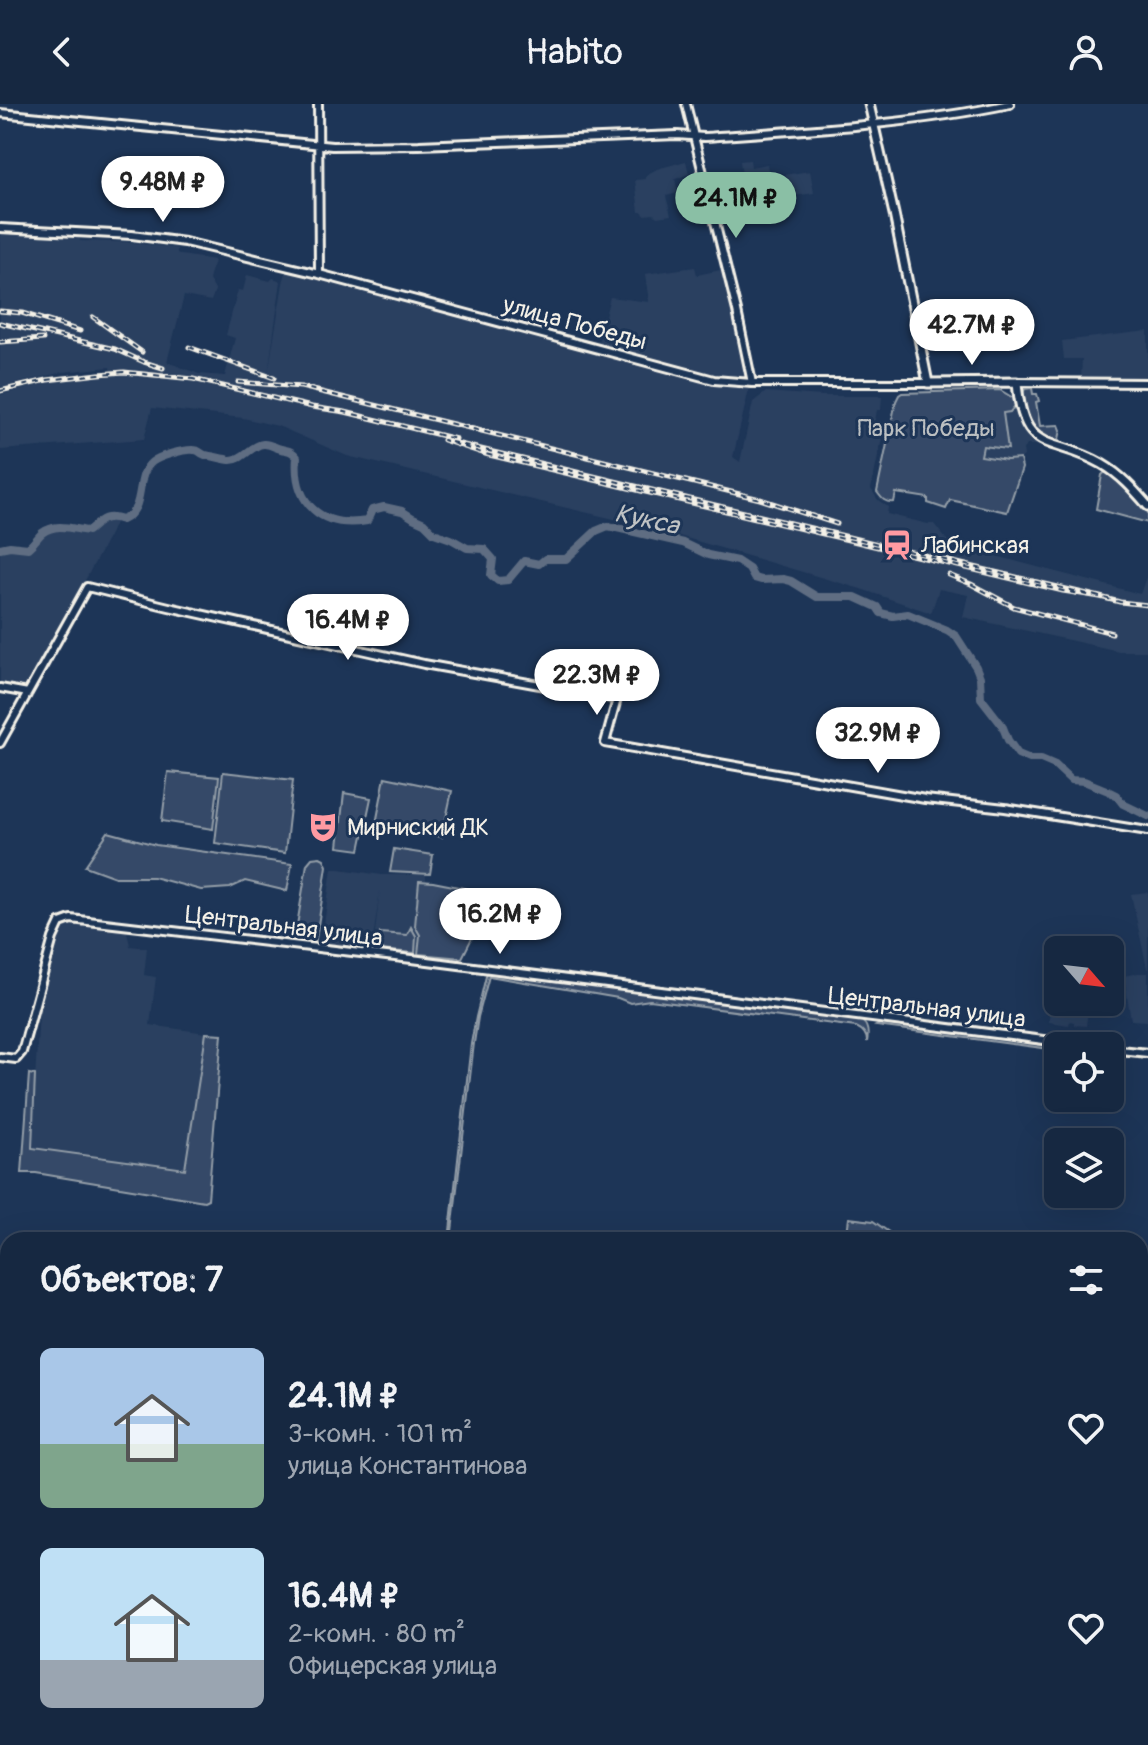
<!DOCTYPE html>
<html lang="ru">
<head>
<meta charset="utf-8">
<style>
  body { margin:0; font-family:Pangolin,sans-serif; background:#1f3048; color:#f1f3f6; height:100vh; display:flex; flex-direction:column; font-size:30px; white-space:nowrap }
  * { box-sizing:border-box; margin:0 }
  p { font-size:26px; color:#9ea6b1 }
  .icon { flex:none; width:44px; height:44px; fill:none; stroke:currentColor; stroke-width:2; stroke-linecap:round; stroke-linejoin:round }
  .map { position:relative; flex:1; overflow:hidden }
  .panel { position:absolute; left:0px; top:1128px; width:1148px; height:514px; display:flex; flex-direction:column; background:#162841; border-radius:24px 24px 0 0; box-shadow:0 8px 32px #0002,0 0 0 2px #35445a }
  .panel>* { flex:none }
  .needle { width:52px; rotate:118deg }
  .fabs { position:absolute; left:1044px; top:832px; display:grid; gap:16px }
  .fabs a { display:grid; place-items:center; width:80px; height:80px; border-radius:12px; background:#162841; box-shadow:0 8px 32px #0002,0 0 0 2px #35445a; font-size:40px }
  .price { position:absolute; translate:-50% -68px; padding:0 18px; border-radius:28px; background:#fff; color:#222; font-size:26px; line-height:52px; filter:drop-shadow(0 2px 4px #0008) }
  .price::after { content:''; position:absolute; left:50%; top:48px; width:24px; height:18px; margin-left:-12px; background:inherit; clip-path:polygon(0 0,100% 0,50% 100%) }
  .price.selected { background:#8abfa5; color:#111 }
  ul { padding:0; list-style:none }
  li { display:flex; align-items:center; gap:24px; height:200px; padding:0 40px }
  li span { display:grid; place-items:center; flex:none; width:224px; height:160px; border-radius:12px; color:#555 }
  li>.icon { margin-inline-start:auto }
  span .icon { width:96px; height:96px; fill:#fffc; stroke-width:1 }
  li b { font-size:34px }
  h2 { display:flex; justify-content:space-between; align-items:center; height:96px; padding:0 40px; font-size:34px }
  header { display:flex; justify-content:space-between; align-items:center; height:104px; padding:0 40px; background:#162841; font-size:36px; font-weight:600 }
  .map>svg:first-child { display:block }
  .built { fill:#2a4060 }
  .green { fill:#354a67; stroke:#949ea8; stroke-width:2 }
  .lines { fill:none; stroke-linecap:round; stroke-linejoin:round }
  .stream { stroke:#9aa2ab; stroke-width:2 }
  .canal { stroke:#5e6d82; stroke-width:5 }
  .river { stroke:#5e6d82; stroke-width:8 }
  .tertiary-casing { stroke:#f4f1e8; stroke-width:12 }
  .secondary-casing { stroke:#f4f1e8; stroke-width:13 }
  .tertiary { stroke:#1d3557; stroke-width:6 }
  .secondary { stroke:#1d3557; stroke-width:7 }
  .rail-casing { stroke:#f4f1e8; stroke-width:5 }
  .rail { stroke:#1d3557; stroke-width:2; stroke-dasharray:6; stroke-linecap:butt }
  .labels { text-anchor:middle; stroke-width:6; stroke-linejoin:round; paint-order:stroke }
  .street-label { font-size:24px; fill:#f4f1e8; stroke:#1d3557 }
  .park-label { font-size:24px; fill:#bbbfc1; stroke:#1d3557 }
  .poi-label { font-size:24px; fill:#f4f1e8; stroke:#1d3557; text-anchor:start }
  .water-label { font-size:26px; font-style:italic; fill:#c0c3c4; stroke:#1d3557 }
</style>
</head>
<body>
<header><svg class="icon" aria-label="back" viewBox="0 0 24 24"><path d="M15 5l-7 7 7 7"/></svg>Habito<svg class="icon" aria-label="person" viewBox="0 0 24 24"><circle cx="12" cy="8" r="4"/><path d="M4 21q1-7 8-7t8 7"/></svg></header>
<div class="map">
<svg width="1148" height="1641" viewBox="0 0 1148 1641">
  <rect width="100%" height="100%" fill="#1d3557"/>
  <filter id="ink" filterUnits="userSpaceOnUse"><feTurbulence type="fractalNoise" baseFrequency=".0125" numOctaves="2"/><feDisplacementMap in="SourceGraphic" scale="16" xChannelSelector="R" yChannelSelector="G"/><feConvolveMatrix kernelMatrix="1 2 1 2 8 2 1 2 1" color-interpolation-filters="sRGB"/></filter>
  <g filter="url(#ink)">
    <path class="built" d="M 750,56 L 751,63 L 767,60 L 770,78 L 784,76 L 784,71 L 810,67 L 814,89 L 734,101 L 733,97 L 725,98 L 722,82 L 743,78 L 740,57 Z
      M 686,57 L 689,70 L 675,75 L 678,89 L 666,92 L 671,111 L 657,113 L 654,110 L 644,111 L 643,108 L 639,108 L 635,76 L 646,75 L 646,71 L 657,65 Z
      M 0,127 L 79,130 L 80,137 L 127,138 L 177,144 L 177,149 L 181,151 L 214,156 L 209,176 L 215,186 L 211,197 L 184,192 L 167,258 L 199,270 L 225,272 L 235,234 L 226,231 L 238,186 L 243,187 L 247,171 L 270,177 L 273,174 L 281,177 L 268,270 L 283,179 L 287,165 L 690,274 L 749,285 L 733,353 L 740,358 L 753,298 L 766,288 L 822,292 L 882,292 L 881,306 L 877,306 L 874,323 L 884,325 L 871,385 L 878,396 L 888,403 L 887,410 L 928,420 L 934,420 L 946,435 L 954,441 L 970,446 L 996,452 L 1140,490 L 1148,468 L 1148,547 L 1119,547 L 963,513 L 968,491 L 939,485 L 931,509 L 861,485 L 652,424 L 347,352 L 278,322 L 243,314 L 152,304 L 144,335 L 0,346 L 0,291 L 49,278 L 111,271 L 110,263 L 63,268 L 0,284 Z
      M 695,163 L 697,171 L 725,165 L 749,276 L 714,273 L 597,243 L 610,193 L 649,198 L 645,170 Z
      M 1148,227 L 1148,275 L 1081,276 L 1082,255 L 1064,255 L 1062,237 Z
      M 1015,302 L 1025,327 L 1041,341 L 1027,341 L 1023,345 L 1024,352 L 1020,355 L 1007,356 L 981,352 L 983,342 L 1003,309 L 1010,308 Z
      M 112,414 L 116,416 L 110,430 L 26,586 L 0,581 L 0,445 L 11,443 L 28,445 L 36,439 L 40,432 L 50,426 L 58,424 L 89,428 L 105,415 Z
      M 332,764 L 382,771 L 426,771 L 426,778 L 494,790 L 462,854 L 379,846 L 380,830 L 375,829 L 380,786 L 371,849 L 321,842 Z
      M 1148,788 L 1148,922 L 1147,917 L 1131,916 L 1124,872 L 1138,869 L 1148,869 L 1131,790 Z
      M 72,818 L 126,823 L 130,842 L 147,844 L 144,871 L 156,873 L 150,921 L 206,929 L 186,1065 L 31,1044 L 39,907 L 56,835 L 60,826 Z
      M 1051,876 L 1058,878 L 1058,898 L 1089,898 L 1086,922 L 1074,921 L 1074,918 L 1070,917 L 1069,921 L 1049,918 Z"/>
    <path class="green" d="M 1032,284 L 1033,290 L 1037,290 L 1039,297 L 1036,298 L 1040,322 L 1059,321 L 1061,326 L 1059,335 C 1032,342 1027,310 1022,290 L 1025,285 Z
      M 1000,286 L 1013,294 L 1015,302 L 1010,308 L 1003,309 L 1008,345 L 983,342 L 981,352 L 1007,356 L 1020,355 L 1022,364 L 1007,408 L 950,396 L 946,405 L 928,399 L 928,394 L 896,389 L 894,398 C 885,399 882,395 877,388 L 896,297 L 899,291 L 902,289 Z
      M 1104,369 L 1107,369 L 1121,380 L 1145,405 L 1148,408 L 1148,419 L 1096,405 L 1102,371 Z
      M 168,668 L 219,673 L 213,725 L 162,717 Z
      M 223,668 L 293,676 L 285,749 L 215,739 Z
      M 385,673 L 452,687 L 442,733 L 376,720 Z
      M 344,689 L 371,694 L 360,746 L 338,743 Z
      M 108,728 L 156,741 L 292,760 L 287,787 L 245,777 L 230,784 L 201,786 L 153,773 L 115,773 L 85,762 Z
      M 394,745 L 433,751 L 430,770 L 390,768 Z
      M 320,753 L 324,755 L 327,762 L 315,841 L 294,840 L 307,760 L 312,754 Z
      M 419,777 L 433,778 L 494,790 L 462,854 L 418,850 L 420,831 L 415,822 Z
      M 411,823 L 416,832 L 415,849 L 379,846 L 380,829 L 407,831 Z
      M 487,868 L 832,912 C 853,915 872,911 867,938 C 867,930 863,926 856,923 L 650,896 L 630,899 L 618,894 L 489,872 L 478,913 L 474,939 L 451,1136 L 449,1136 L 471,940 L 476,913 Z
      M 883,918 L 1063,942 L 1058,942 L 1058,946 L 876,922 Z
      M 206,929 L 222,930 L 208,1095 L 204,1097 L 36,1069 L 22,1069 L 29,970 L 35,971 L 32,1044 L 185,1065 Z
      M 849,1114 L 873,1117 L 900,1136 L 846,1136 Z
      M 0,1181 L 8,1186 L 8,1348 L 0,1347 Z
      M 1140,1207 L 1148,1208 L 1148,1392 L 1140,1463 Z
      M 0,1350 L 8,1351 L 8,1634 L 121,1634 L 120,1641 L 0,1641 Z
      M 1148,1420 L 1148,1630 L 1143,1641 L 1078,1641 L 1062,1634 L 1121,1634 L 1121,1636 L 1124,1634 L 1140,1634 L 1140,1494 Z"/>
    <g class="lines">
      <path class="stream" d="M 0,1348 L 8,1349
        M 1140,1474 L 1148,1403
        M 1140,1633 L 1146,1638
        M 1060,1634 L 1075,1641
        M 1125,1634 L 1130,1634"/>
      <path class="canal" d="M 1145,1641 L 1148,1634"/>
      <path class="river" d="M 0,444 L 10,442 L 28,444 C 34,439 37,434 42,429 C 57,418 72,425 88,427 C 101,416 105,410 122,416 C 148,405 133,374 152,358 C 159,352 185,345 194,346 C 200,346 199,349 205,351 C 211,352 224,355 230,356 C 243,357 251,341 263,340 C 269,339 275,344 281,345 C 289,347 291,346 297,353 C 293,399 321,425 367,417 L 372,406 L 384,403 L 402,407 L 413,414 L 424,419 L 434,429 L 451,435 L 467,444 L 484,445 L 493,455 L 491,471 L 498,477 L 508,476 L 524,457 L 539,460 L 545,455 L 566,455 L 596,427 L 608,422 L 683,439 L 708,451 L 737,457 L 749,465 L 754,474 L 761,476 L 783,475 L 791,477 L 817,493 L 855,493 L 877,503 L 881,509 L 893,512 L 908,510 L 947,526 L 956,532 L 976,563 L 980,573 L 981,594 L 1002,621 L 1008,636 L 1018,650 L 1030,655 L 1041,655 L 1055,661 L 1071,676 L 1084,677 L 1106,686 L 1116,691 L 1123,700 L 1148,712"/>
      <g class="tertiary-casing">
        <path id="tertiary" d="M 318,0 L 319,170
          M 686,0 L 737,207 L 752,279
          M 0,9 L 332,42 L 419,41 L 677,31 L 704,33 C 806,26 909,21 1010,0
          M 0,124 L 132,131 L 185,138 L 319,170 L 714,276 L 752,279 L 928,279
          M 1017,278 L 1148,279
          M 0,584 L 28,589
          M 0,639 L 87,483 L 169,503 L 424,560 L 617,595 L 605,639 L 925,695 L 1005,704 L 1148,727
          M 1110,945 L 1148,949
          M 0,953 L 16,955 L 22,948 L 53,834 L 60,819 L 71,815 L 412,855 L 1090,942"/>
      </g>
      <g class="secondary-casing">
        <path id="secondary" d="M 869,0 L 894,110 L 928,279 L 1017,278 C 1023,354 1052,331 1102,360 C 1121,371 1134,386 1148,402"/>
      </g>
      <use href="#tertiary" class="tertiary"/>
      <use href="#secondary" class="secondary"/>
      <g class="rail-casing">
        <path id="rail" d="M 0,207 L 22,209 L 80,227
          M 93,213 L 142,248
          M 0,219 L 115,245 L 144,258 L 163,264
          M 0,238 L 43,235
          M 189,243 L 274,274
          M 238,278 L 301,283 L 760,395 L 837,420
          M 0,287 L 47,276 L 99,270 L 124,268 L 193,275 L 312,303 L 345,308 L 456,335
          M 949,471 L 971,480 L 1014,503 L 1112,529
          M 1100,493 L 1063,487 L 485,350 L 443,336 L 1100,493 L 1120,498 L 1148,501"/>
      </g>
      <use href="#rail" class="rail"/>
    </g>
  </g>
  <defs>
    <g id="station-bare" transform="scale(2.4)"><path d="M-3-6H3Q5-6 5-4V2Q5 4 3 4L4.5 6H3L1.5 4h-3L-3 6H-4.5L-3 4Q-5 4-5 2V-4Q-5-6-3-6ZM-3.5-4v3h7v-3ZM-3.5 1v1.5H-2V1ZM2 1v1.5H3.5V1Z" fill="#ff9aa2" stroke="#1d3557" stroke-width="2.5" paint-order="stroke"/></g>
    <g id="theatre-bare" transform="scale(2.4)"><path d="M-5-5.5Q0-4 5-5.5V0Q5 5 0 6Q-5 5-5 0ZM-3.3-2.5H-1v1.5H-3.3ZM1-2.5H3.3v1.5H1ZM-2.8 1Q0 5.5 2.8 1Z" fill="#ff9aa2" stroke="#1d3557" stroke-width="2.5" paint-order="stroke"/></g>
  </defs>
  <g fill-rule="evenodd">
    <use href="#station-bare" x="897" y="441"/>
    <use href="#theatre-bare" x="323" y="723"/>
  </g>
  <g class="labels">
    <g class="street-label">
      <text transform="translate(575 219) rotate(15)" y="8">улица Победы</text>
      <text transform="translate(284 822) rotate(7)" y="8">Центральная улица</text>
      <text transform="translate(927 903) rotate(7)" y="8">Центральная улица</text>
    </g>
    <g class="park-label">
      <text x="926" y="332">Парк Победы</text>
    </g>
    <g class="poi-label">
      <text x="921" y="449">Лабинская</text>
      <text x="347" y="731">Мирниский ДК</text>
    </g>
    <g class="water-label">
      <text transform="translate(647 415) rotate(12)" y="9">Кукса</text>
    </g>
  </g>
</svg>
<div class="fabs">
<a><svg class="needle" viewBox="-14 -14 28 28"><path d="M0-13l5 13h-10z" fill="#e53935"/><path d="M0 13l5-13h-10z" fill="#9ea6b1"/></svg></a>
<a><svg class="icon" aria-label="locate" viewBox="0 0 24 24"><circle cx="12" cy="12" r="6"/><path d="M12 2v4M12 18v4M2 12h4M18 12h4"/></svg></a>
<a><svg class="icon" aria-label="layers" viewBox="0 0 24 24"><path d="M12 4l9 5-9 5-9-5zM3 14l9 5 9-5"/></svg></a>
</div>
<b class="price" style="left:163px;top:120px">9.48M ₽</b>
<b class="price selected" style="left:736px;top:136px">24.1M ₽</b>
<b class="price" style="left:972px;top:263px">42.7M ₽</b>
<b class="price" style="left:348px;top:558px">16.4M ₽</b>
<b class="price" style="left:597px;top:613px">22.3M ₽</b>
<b class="price" style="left:878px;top:671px">32.9M ₽</b>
<b class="price" style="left:500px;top:852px">16.2M ₽</b>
<section class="panel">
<h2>Объектов: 7<svg class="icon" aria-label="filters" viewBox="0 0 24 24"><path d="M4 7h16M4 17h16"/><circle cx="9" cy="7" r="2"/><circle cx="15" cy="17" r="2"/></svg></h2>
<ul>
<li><span style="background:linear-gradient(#a9c7e8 60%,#7fa58c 0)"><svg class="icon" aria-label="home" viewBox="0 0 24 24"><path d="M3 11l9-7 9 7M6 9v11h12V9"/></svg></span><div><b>24.1M ₽</b><p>3-комн. · 101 m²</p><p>улица Константинова</p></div><svg class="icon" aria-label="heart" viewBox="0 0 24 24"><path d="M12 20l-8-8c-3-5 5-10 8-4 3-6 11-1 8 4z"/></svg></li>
<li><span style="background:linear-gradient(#bfe0f5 70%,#9aa5b1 0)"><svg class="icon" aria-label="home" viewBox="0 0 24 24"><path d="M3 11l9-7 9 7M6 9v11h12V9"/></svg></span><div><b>16.4M ₽</b><p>2-комн. · 80 m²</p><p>Офицерская улица</p></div><svg class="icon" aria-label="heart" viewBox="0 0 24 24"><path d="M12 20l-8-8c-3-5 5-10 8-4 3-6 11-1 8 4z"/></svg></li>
</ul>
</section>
</div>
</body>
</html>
